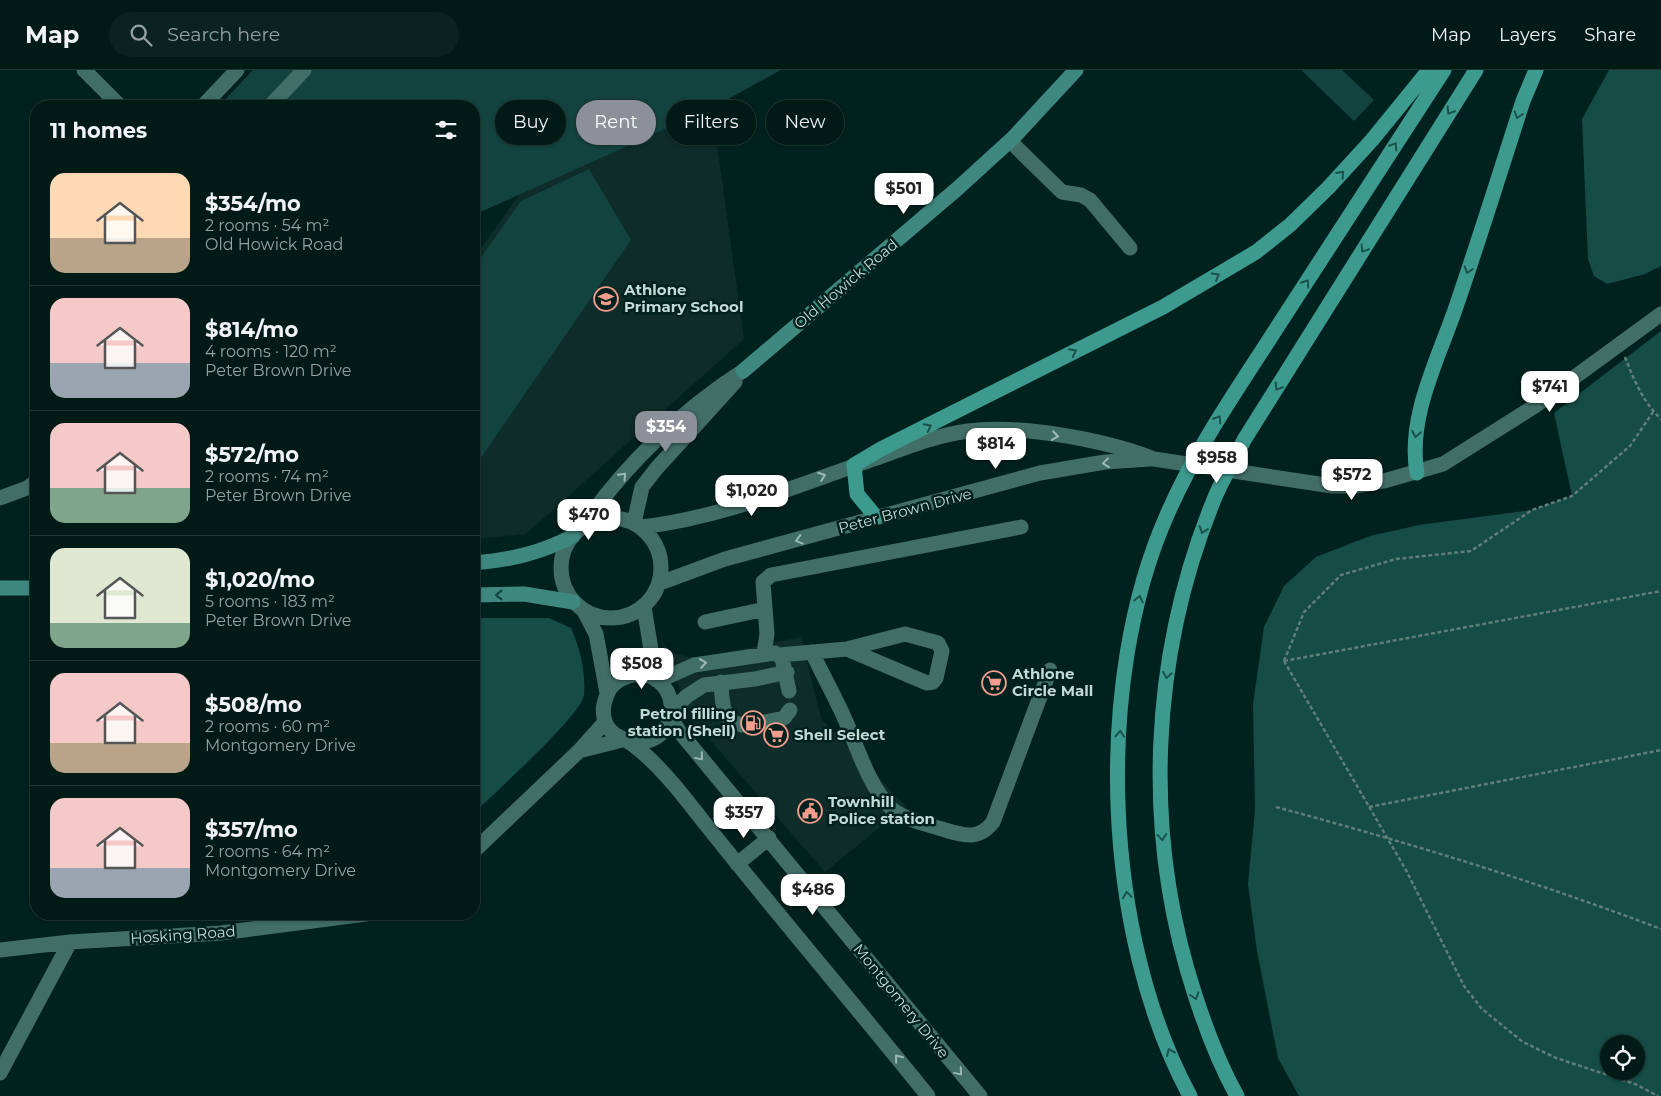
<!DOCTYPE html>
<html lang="en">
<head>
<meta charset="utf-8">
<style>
  body { margin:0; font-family:Montserrat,sans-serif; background:#0a231f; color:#f1f3f6; height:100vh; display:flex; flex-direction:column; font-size:19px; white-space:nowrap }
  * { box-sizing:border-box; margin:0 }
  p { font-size:16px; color:#95a1a1 }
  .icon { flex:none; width:28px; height:28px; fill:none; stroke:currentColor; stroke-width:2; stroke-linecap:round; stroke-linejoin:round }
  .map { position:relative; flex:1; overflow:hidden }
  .side { position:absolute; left:30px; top:30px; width:450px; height:820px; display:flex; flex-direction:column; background:#001a16; border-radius:20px; box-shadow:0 1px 4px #0004,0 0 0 1px #223835 }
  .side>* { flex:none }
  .banner { position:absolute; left:495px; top:30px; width:475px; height:45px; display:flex; gap:10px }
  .controls { position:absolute; left:1600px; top:965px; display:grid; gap:10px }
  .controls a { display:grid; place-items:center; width:45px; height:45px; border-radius:50%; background:#001a16; box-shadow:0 1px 4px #0004,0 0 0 1px #223835; font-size:25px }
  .price { position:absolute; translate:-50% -42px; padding:0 11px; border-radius:10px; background:#fff; color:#222; font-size:16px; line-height:32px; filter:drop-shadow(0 1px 2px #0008) }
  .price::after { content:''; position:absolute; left:50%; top:30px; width:15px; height:11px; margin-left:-8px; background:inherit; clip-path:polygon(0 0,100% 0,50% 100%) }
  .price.active { background:#8c9099; color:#fff }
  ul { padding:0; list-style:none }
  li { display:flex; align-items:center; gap:15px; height:125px; padding:0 20px }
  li+li { border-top:1px solid #223835 }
  li span { display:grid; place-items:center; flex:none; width:140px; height:100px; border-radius:15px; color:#555 }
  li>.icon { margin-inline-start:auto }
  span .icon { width:60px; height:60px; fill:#fffc; stroke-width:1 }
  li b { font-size:21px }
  h2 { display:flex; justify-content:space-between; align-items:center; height:60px; padding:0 20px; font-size:21px }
  .tag { padding:0 18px; border-radius:22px; background:#001a16; box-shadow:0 1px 4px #0004,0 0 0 1px #223835; font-size:18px; line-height:45px }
  .tag.active { background:#8c9099; color:#fff }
  header { display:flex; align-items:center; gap:30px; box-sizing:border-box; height:70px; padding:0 25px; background:#001a16; border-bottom:1px solid #223835 }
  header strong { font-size:24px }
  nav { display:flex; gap:28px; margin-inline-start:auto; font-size:18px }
  .search { width:350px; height:45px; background:#0a231f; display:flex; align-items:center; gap:12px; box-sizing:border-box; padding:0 18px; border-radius:28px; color:#95a1a1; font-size:19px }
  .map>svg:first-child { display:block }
  .built { fill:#0e2c29 }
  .green { fill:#13433e }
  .forest { fill:#154c46; fill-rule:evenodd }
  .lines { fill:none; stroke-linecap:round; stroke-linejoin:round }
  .minor-tunnel { stroke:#1d3e3a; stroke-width:15; stroke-dasharray:15 8; stroke-linecap:butt }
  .path { stroke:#617d79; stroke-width:2.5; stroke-dasharray:4 2.5; stroke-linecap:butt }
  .minor { stroke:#426e68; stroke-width:15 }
  .major { stroke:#3f887f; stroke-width:15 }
  .highway { stroke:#3d9a8f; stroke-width:15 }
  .oneway { stroke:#18524b }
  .oneway2 { stroke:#9cbab5 }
  .oneway3 { stroke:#13413b }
  .labels { text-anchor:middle; stroke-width:5; stroke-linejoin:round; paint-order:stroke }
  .street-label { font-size:15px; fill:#c3dad6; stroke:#00221e }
  .poi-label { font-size:15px; font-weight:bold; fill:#c3dad6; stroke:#00221e; text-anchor:start }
</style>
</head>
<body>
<header>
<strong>Map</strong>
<div class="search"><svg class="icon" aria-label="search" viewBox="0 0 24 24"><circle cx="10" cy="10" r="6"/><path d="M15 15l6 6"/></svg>Search here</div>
<nav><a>Map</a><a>Layers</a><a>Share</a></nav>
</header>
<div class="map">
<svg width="1661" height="1026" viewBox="0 0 1661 1026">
  <rect width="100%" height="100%" fill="#00221e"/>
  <path class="built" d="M 712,38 L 744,269 L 526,464 L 474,469 L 474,188 L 521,122 Z
    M 801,567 L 821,648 L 906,736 L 825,802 L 690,647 L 662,573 L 674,583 L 688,587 L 707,587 Z"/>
  <path class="green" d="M 253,0 L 781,0 L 712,38 L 474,145 L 474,36 L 219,36 Z
    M 1301,0 L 1342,0 L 1374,30 L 1354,51 Z
    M 589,99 L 631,170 L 478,392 L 474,384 L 474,197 L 521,131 Z"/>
  <path class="forest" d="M 1609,0 L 1661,0 L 1661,196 L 1645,204 L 1607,214 L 1594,206 L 1588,189 L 1582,49 Z
    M 1661,261 L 1661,1026 L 1299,1026 L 1278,988 L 1257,881 L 1248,814 L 1255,740 L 1253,634 L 1264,557 L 1284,516 L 1316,487 L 1370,466 L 1419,455 L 1532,440 L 1572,426 L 1554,343 ZM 1609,974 L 1636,974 L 1636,1001 L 1609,1001 Z
    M 474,548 L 549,548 L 571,558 C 580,578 586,603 584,625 C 582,645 492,725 474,743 Z"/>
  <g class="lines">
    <path class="minor-tunnel" d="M 742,655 L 765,652"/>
    <path class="path" d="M 1625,287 C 1634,310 1643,332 1661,349
      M 1284,591 L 1406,800 L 1464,916 L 1482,939 L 1523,972 L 1556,988 L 1635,1014 L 1658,1026
      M 1284,591 L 1304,542 L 1341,505 L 1396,489 L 1471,481 L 1532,440 L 1572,426 L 1630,376 L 1653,342
      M 1284,591 L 1661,521
      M 1276,737 C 1406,772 1535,811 1661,859
      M 1369,737 L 1661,680"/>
    <path class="minor" d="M 84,0 L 120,36
      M 203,36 L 237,0
      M 270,36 L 304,0
      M 1010,71 L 1062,122 L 1081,125 L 1090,130 L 1130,178
      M 0,428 L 27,418 L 36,412
      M561 498a50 50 0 1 1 100 0a50 50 0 1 1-100 0Z
      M 634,453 L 642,417 L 656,399 L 735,312
      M 583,456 C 624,396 682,340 743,301
      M 641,457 C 723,448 800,414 877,388 C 907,377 937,365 968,361 C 1020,354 1106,370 1154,389 L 1332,416 L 1357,416 L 1384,411 L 1443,394 L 1535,336 L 1661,244
      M 660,513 L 725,489 L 1040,403 L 1105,392 L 1150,389
      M 644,537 L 656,610
      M 584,541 L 596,564 L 607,623
      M 705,552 L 765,539
      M 812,582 C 823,606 837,630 847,654 C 858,680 871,720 892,739 C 907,751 928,754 945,760 C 965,766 979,770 993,752 L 1050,600
      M 764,583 L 767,564 L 763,512 L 771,505 L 1021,457
      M 780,585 L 847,579 L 905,564 L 938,573 L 942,581 L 936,608 L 933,612 L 927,613 L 847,579
      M 658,611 L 694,595 L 775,583 L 782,588 L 789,621
      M 721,612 C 722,629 721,652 742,655
      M 672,640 L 687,626 L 704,615 L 755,609 L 787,602
      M 671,648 L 679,661 L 980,1026
      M 765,652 L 784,648 L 790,640
      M 631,673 C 692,674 678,593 629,606 C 620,609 610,615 607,625 C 603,634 602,645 606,654 C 612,666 622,667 632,674 C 654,690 675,715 692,737 C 769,835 850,929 928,1026
      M 579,681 L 622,670
      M 474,781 L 579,681 L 605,652
      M 737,794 L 769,768
      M 0,880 L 70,872 L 221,863 L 366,844
      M 0,1003 L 70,872"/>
    <path class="major" d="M 743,301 L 957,119 L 1013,68 L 1076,0
      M 474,493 C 510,490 541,483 573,466
      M 0,518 L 36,518
      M 474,525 L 524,524 L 573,532"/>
    <path class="highway" d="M 1417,403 C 1407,346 1439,288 1457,234 C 1480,167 1501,99 1523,31 L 1536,0
      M 876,447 L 857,424 L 854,395 L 881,379 L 1163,237 L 1256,182 L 1290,155 L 1328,118 L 1372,70 L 1429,0
      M 1190,1026 C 1103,865 1093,612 1167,445 C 1196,378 1239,317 1278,256 C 1333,170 1389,85 1444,0
      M 1237,1026 C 1219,994 1206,959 1195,925 C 1142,763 1150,585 1215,427 C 1223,408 1235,389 1244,370 L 1476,0"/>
  </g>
  <defs><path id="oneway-chevron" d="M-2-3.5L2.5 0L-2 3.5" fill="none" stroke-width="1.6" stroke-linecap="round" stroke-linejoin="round" transform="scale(1.25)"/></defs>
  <g class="oneway">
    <use href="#oneway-chevron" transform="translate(1450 41) rotate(122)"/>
    <use href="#oneway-chevron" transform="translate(1518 45) rotate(108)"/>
    <use href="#oneway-chevron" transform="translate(1394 76) rotate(-57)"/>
    <use href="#oneway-chevron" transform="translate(1341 104) rotate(-48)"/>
    <use href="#oneway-chevron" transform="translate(1364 179) rotate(122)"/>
    <use href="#oneway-chevron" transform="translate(1468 200) rotate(108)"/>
    <use href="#oneway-chevron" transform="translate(1216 206) rotate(-30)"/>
    <use href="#oneway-chevron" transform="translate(1306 213) rotate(-57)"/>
    <use href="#oneway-chevron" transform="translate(1073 282) rotate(-27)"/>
    <use href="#oneway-chevron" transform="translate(1278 317) rotate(122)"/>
    <use href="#oneway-chevron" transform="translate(1218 349) rotate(-57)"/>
    <use href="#oneway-chevron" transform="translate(928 357) rotate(-27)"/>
    <use href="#oneway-chevron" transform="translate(1416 364) rotate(101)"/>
    <use href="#oneway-chevron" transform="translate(1203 460) rotate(110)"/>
    <use href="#oneway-chevron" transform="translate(1139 529) rotate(-77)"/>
    <use href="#oneway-chevron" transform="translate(1167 605) rotate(99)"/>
    <use href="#oneway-chevron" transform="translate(1120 664) rotate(-87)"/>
    <use href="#oneway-chevron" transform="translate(1162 767) rotate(85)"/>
    <use href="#oneway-chevron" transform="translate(1127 825) rotate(-98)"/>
    <use href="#oneway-chevron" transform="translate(1195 926) rotate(72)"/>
    <use href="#oneway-chevron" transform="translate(1170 982) rotate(-114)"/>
  </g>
  <g class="oneway2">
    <use href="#oneway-chevron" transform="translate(1055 366) rotate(8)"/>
    <use href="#oneway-chevron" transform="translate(1106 393) rotate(173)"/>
    <use href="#oneway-chevron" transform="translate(623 406) rotate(-47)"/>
    <use href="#oneway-chevron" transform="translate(822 406) rotate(-20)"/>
    <use href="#oneway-chevron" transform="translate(799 470) rotate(165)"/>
    <use href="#oneway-chevron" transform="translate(703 593) rotate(-9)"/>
    <use href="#oneway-chevron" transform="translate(700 687) rotate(50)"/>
    <use href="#oneway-chevron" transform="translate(898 988) rotate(-129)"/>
    <use href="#oneway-chevron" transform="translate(959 1002) rotate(50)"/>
  </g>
  <use class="oneway3" href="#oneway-chevron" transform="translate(499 525) rotate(180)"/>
  <defs>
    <g id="school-ring" transform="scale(1.25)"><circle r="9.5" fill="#00221e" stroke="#f49d8c" stroke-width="1.5"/><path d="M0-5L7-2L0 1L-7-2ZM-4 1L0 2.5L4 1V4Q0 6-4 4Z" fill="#f49d8c"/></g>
    <g id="supermarket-ring" transform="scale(1.25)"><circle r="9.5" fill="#00221e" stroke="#f49d8c" stroke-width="1.5"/><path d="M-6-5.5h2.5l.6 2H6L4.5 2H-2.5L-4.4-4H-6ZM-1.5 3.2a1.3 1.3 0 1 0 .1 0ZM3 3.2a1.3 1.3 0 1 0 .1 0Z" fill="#f49d8c"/></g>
    <g id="fuel-ring" transform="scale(1.25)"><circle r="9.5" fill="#00221e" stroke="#f49d8c" stroke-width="1.5"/><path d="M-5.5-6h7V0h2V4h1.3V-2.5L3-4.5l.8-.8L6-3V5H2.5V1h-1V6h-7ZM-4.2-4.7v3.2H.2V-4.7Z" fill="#f49d8c"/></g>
    <g id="civic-ring" transform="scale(1.25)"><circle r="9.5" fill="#00221e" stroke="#f49d8c" stroke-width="1.5"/><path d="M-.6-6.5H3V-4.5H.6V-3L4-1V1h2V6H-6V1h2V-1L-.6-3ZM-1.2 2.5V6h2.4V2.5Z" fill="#f49d8c"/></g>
  </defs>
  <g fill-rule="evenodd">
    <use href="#school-ring" x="606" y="229"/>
    <use href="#supermarket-ring" x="994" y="613"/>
    <use href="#fuel-ring" x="753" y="653"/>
    <use href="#supermarket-ring" x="776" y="665"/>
    <use href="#civic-ring" x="810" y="741"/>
  </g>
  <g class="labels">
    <g class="street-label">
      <text transform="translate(846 214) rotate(-40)" y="5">Old Howick Road</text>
      <text transform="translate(905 441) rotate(-15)" y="5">Peter Brown Drive</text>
      <text transform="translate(183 865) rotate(-4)" y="5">Hosking Road</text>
      <text transform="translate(901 931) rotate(51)" y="5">Montgomery Drive</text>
    </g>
    <g class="poi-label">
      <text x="624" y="225">Athlone<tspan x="624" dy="17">Primary School</tspan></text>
      <text x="1012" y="609">Athlone<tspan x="1012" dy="17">Circle Mall</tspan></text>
      <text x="736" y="649" text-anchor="end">Petrol filling<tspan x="736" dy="17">station (Shell)</tspan></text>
      <text x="794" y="670">Shell Select</text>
      <text x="828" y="737">Townhill<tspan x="828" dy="17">Police station</tspan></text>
    </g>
  </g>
</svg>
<div class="controls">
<a><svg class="icon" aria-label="locate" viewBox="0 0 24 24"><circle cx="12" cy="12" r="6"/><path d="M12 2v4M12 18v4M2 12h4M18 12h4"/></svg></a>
</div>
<b class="price" style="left:904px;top:145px">$501</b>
<b class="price" style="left:1550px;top:343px">$741</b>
<b class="price active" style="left:666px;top:383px">$354</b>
<b class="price" style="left:996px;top:400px">$814</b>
<b class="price" style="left:1217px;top:414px">$958</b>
<b class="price" style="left:1352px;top:431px">$572</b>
<b class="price" style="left:752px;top:447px">$1,020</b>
<b class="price" style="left:589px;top:471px">$470</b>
<b class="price" style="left:642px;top:620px">$508</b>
<b class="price" style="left:744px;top:769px">$357</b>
<b class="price" style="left:813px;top:846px">$486</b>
<div class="banner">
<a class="tag">Buy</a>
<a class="tag active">Rent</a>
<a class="tag">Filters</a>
<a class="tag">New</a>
</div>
<section class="side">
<h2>11 homes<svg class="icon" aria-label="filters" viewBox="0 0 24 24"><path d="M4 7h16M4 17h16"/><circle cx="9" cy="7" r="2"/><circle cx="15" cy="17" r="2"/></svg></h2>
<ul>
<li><span style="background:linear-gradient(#ffd9b3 65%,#b9a48a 0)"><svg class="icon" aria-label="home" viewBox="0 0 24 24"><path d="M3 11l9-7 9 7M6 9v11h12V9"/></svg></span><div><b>$354/mo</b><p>2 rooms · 54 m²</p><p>Old Howick Road</p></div></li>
<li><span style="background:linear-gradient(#f6c9c9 65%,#9aa5b1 0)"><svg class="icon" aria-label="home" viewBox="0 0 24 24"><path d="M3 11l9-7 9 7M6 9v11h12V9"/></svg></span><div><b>$814/mo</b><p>4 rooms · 120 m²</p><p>Peter Brown Drive</p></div></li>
<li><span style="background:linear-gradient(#f6c9c9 65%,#7fa58c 0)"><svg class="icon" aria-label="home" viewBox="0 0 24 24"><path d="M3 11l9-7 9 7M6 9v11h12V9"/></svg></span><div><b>$572/mo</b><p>2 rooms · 74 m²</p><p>Peter Brown Drive</p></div></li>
<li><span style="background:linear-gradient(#dfe7d0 75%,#7fa58c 0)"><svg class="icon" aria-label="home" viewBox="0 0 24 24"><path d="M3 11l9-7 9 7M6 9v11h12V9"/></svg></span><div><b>$1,020/mo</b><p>5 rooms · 183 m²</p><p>Peter Brown Drive</p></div></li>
<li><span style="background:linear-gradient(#f6c9c9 70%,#b9a48a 0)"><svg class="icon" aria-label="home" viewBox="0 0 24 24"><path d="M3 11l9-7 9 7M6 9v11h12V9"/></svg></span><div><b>$508/mo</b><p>2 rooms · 60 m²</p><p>Montgomery Drive</p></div></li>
<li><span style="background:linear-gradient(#f6c9c9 70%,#9aa5b1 0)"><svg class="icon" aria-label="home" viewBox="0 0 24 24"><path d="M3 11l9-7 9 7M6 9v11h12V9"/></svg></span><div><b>$357/mo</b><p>2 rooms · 64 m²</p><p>Montgomery Drive</p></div></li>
</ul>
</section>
</div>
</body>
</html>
